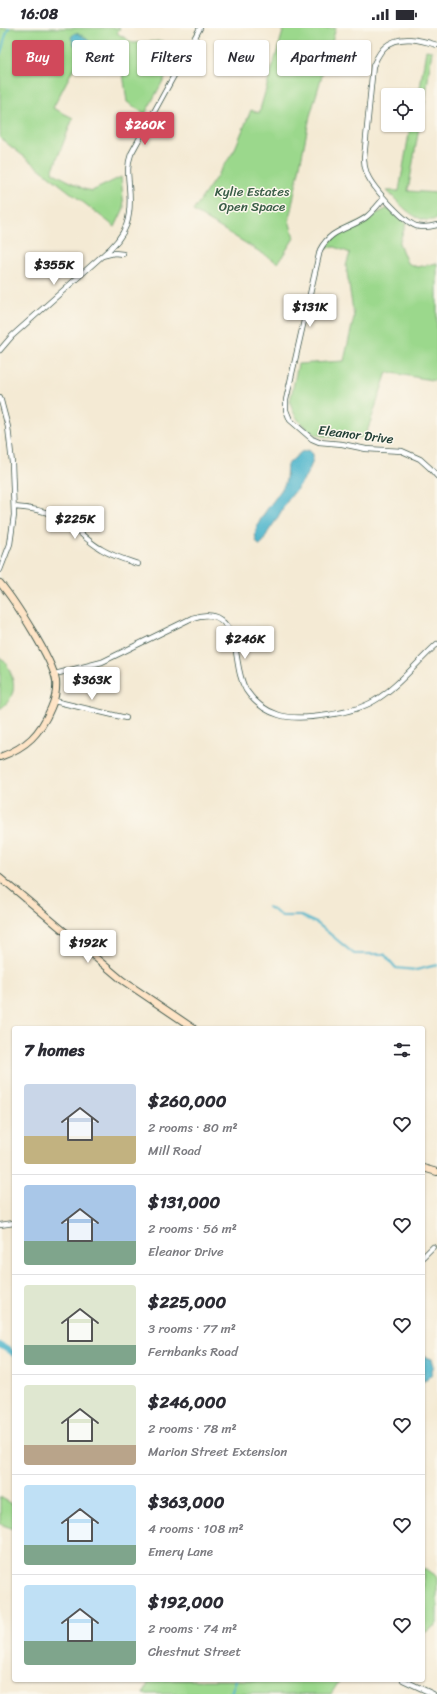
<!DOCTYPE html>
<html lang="en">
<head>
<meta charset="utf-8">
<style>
  body { margin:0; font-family:Sriracha,sans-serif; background:#f7f7f7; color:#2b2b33; height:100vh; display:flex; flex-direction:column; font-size:15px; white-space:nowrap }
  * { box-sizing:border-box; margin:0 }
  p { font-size:13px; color:#7c7c81 }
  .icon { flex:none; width:22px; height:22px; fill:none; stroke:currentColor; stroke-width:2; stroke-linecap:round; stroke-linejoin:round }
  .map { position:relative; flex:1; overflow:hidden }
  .sheet { position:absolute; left:12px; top:998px; width:413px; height:656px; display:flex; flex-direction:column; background:#fff; border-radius:4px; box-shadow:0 1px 3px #0004 }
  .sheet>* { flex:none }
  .hud { position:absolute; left:12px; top:12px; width:413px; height:36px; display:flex; gap:8px }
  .tools { position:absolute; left:381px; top:60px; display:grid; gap:8px }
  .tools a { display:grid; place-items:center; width:44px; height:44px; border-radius:4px; background:#fff; box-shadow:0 1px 3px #0004; font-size:20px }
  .price { position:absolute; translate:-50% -34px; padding:0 9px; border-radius:4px; background:#fff; color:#222; font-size:13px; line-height:26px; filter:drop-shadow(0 1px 2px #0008) }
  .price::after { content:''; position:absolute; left:50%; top:24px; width:12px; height:9px; margin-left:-6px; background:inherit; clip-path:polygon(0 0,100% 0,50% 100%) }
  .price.selected { background:#d1495b; color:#fff }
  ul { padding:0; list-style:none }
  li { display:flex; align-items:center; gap:12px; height:100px; padding:0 12px }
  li+li { border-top:1px solid #e1e1e2 }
  li span { display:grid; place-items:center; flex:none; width:112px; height:80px; border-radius:4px; color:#555 }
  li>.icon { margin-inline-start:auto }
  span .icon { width:48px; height:48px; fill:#fffc; stroke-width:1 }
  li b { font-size:17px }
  h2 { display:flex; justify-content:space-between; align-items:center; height:48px; padding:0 12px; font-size:17px }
  .chip { padding:0 14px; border-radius:4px; background:#fff; box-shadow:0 1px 3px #0004; font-size:14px; line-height:36px }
  .chip.selected { background:#d1495b; color:#fff }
  .status { display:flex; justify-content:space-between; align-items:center; height:28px; padding:0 20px; background:#fff; direction:ltr }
  .status svg { height:11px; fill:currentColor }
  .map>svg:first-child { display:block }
  .green { fill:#9bd88c; stroke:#5d8a60 }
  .water { fill:#4eb5cc; stroke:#367980 }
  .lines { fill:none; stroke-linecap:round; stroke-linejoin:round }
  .stream { stroke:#4eb5cc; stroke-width:2 }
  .canal { stroke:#4eb5cc; stroke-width:6 }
  .street-casing { stroke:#3f574c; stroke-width:6 }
  .secondary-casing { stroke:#3f574c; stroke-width:8 }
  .street { stroke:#fff; stroke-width:4.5 }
  .secondary { stroke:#fee4c6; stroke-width:6 }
  .labels { text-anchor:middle; stroke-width:3; stroke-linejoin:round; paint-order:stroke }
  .park-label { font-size:13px; fill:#385c46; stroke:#fbf7ec }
  .street-label { font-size:13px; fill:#1f3d34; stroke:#fbf7ec }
</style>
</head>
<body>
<div class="status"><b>16:08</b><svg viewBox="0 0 49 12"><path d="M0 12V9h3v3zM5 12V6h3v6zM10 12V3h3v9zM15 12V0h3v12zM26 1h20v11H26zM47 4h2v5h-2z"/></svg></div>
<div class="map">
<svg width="437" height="1666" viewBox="0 0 437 1666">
  <rect width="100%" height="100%" fill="#fbf7ec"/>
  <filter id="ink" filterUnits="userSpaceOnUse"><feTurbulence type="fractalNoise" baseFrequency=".025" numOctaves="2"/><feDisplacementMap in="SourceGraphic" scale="8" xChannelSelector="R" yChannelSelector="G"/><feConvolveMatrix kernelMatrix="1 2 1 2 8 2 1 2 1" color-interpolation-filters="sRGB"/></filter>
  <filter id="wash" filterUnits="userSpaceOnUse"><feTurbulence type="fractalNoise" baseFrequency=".012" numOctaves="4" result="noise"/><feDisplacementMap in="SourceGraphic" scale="16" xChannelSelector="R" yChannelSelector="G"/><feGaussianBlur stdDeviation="0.9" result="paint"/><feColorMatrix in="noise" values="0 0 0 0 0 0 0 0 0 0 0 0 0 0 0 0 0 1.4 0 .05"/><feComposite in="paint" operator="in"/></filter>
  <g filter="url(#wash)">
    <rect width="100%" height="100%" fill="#f4ead4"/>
    <path class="green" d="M 0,0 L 120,0 L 117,5 L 133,15 L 162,13 L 177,27 L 145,86 L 127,74 L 123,45 L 84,20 L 53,80 L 73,90 L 52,144 L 84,161 L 92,163 L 121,149 L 124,180 L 115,199 L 0,110 Z
      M 284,0 L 336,0 L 310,88 L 289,192 L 294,210 L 278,235 L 193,183 L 234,123 L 251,82 L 259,85 Z
      M 426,22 L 432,23 L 425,74 L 420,94 L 408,163 L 437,165 L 437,191 C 416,198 401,176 387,163 L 399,163 L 410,100 L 408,100 L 409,97 L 418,97 L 418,73 Z
      M 386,181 L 390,181 L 406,196 L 399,215 L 407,235 L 417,239 L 437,235 L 437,353 L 387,344 L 365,410 C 353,409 328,411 318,407 C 305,403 292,387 290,374 L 298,336 L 344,333 L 354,289 L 346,238 L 350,225 L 335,219 L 326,220 L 338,205 Z
      M 0,629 C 9,636 17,656 12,666 C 10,673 5,677 0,681 Z
      M 0,1469 L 14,1477 L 14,1501 L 0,1496 Z
      M 423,1540 L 434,1546 L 437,1550 L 437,1596 L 423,1606 Z
      M 149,1652 L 340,1652 L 331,1666 L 144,1666 Z"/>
    <path class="water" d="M 75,5 C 83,6 91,14 95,21 L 94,25 L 89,27 L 75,18 L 71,10 L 72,8 Z
      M 308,422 L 313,426 C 314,441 297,461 288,472 C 282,481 277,492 270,501 C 266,506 265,512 261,517 L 259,517 C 244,501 279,470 285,455 C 287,449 286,443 287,437 L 301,424 Z
      M 423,1328 L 432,1331 L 434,1338 L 431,1347 L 423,1354 Z"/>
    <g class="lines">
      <path class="stream" d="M 0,27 C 3,20 5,5 9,0
        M 268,879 L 282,888 L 301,888 L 318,896 L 354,926 L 384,926 L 396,940 L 416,942 L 437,937
        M 231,1666 L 236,1652"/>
      <path class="canal" d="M 0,1317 L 14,1326"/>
    </g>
  </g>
  <g filter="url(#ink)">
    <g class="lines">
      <g class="street-casing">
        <path id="street" d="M 437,17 C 421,12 399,6 385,19 C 379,24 376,32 373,38 L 364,131 C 364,136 365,141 367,146 C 372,159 403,193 416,198 C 423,200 430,199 437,197
          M 384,170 C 378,177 372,185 365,190 C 347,202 331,201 320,222 L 286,372 L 286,382 L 290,392 L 312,411 L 319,414 L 342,416 L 366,421 L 402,423 L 420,431 L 430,440 L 437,448
          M 102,228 C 128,207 132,190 129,157 C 128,146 127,137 131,126 L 200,0
          M 0,322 L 12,308 L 102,228 L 114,225 L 123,226
          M 0,369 L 8,399 L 12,435 L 14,487 L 10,516 L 0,542
          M 14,479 C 34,480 55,484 72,498 C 82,506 90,515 101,521 C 112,528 126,532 138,536
          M 55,646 L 102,634 L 192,590 C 204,586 216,585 225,596 C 240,612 234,642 246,662 C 254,674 266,683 279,687 C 301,694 354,685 374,673 C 398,659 416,635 437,616
          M 54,673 L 126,690
          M 0,1197 L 14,1195
          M 423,1229 L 433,1219
          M 403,1652 L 433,1666"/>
      </g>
      <g class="secondary-casing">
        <path id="secondary" d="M 0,555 C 15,573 53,632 56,653 C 57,663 55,671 51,680 C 40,706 27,719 0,729
          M 0,849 L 122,952 L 193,1000
          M 423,1140 L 437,1144"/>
      </g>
      <use href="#street" class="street"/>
      <use href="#secondary" class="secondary"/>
    </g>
  </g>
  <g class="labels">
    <g class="park-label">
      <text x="252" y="168">Kylie Estates<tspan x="252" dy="15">Open Space</tspan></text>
    </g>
    <g class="street-label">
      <text transform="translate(356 406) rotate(7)" y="5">Eleanor Drive</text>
    </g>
  </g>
</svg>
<div class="tools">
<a><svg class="icon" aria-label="locate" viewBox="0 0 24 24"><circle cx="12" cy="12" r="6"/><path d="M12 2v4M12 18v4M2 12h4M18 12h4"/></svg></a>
</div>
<b class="price selected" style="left:145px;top:118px">$260K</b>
<b class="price" style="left:54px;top:258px">$355K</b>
<b class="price" style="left:310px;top:300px">$131K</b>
<b class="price" style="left:75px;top:512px">$225K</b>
<b class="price" style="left:245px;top:632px">$246K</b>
<b class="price" style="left:92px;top:673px">$363K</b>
<b class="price" style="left:88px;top:936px">$192K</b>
<div class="hud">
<a class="chip selected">Buy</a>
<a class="chip">Rent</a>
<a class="chip">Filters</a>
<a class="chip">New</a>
<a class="chip">Apartment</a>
</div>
<section class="sheet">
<h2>7 homes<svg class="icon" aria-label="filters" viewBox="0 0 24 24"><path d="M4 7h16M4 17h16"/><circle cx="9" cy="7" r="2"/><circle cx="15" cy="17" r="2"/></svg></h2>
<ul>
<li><span style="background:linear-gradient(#c9d6e8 65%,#c2b280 0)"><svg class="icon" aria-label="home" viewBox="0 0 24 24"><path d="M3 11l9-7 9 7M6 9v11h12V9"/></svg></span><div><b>$260,000</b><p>2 rooms · 80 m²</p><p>Mill Road</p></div><svg class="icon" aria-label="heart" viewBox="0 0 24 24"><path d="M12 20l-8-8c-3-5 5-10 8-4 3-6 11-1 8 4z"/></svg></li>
<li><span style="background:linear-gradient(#a9c7e8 70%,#7fa58c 0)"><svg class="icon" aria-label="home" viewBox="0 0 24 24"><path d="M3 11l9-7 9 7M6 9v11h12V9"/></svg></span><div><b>$131,000</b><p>2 rooms · 56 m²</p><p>Eleanor Drive</p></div><svg class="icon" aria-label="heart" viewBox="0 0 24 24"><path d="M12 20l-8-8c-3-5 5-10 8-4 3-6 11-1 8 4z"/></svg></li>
<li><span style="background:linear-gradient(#dfe7d0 75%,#7fa58c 0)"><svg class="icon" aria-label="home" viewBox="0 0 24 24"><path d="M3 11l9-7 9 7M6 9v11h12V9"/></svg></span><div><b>$225,000</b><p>3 rooms · 77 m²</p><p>Fernbanks Road</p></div><svg class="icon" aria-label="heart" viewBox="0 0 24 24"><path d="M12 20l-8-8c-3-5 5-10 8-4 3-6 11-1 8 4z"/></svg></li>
<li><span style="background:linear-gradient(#dfe7d0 75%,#b9a48a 0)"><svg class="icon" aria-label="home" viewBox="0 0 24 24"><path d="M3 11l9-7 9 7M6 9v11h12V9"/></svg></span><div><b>$246,000</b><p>2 rooms · 78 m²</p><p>Marion Street Extension</p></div><svg class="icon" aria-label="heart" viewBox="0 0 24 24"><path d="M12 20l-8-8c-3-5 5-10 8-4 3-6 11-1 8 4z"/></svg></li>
<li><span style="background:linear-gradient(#bfe0f5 75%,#7fa58c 0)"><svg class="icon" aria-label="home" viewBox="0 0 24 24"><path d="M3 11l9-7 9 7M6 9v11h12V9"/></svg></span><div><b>$363,000</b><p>4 rooms · 108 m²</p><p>Emery Lane</p></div><svg class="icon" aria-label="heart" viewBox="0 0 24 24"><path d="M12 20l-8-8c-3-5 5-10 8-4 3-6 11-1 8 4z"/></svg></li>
<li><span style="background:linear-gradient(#bfe0f5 70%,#7fa58c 0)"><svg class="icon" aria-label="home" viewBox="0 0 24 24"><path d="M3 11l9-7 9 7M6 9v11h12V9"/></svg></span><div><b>$192,000</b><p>2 rooms · 74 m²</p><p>Chestnut Street</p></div><svg class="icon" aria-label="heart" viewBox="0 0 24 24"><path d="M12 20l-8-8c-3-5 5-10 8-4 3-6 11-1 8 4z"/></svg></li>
</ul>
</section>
</div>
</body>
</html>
